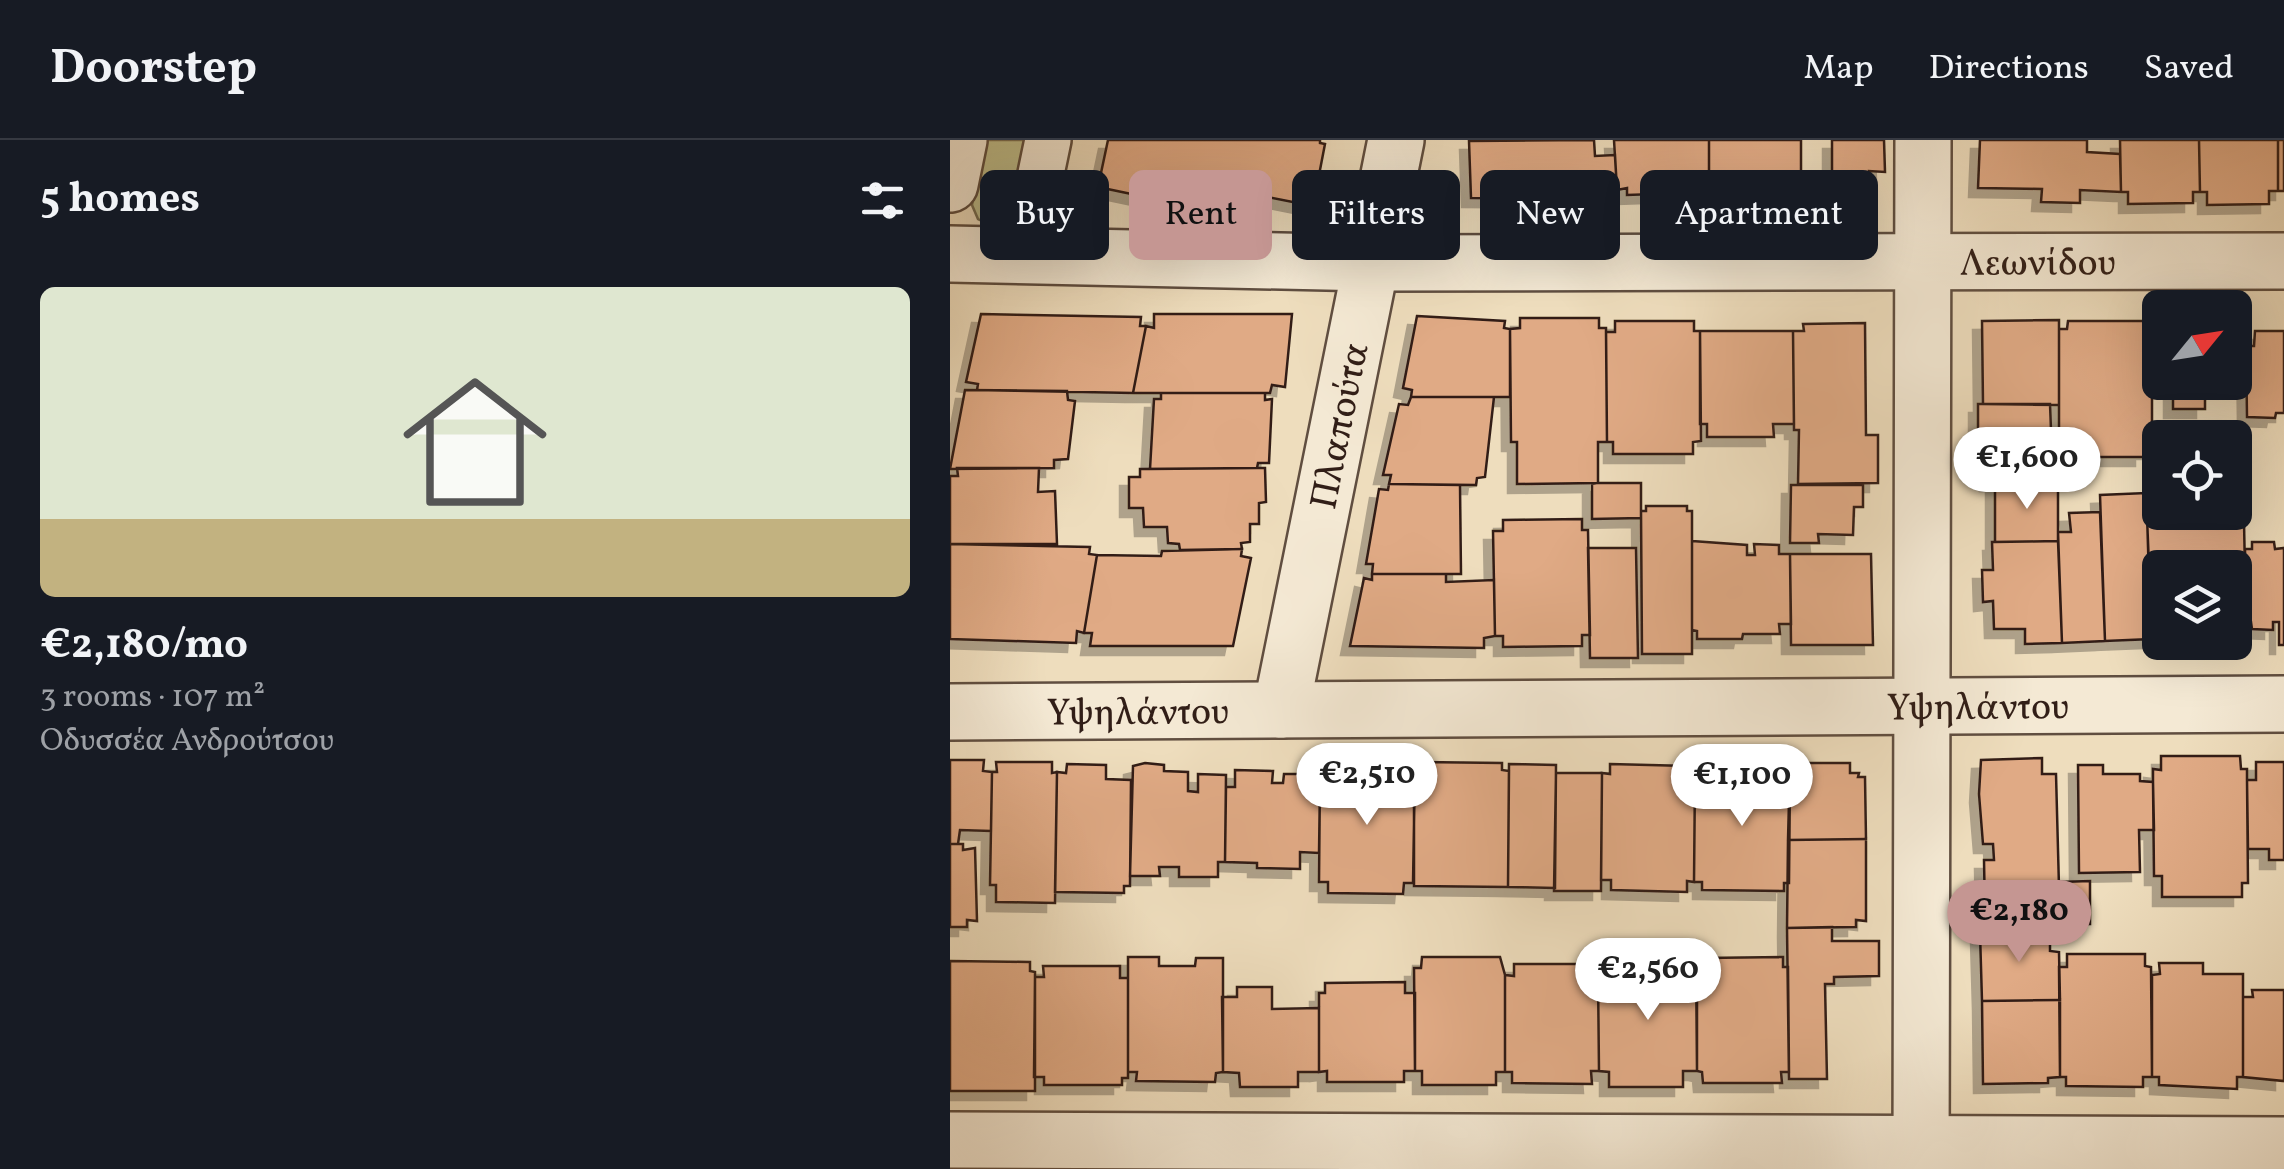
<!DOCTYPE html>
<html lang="en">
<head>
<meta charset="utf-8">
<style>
  body { margin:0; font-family:Vollkorn,serif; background:#20242c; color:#f1f3f6; height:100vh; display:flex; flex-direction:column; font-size:38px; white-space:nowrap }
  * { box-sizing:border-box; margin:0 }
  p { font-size:32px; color:#9ea1a6 }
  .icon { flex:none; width:55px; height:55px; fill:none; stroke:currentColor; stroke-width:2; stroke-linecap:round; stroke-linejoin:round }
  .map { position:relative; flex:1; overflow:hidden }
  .sheet { display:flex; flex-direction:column; background:#171b24; width:950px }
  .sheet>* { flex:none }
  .hud { position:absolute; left:30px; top:30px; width:950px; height:90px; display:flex; gap:20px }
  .needle { width:65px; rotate:60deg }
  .controls { position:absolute; left:1192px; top:150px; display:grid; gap:20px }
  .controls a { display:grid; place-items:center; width:110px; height:110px; border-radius:15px; background:#171b24; box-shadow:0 10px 40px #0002; font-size:50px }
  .price { position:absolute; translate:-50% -85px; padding:0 22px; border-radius:35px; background:#fff; color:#222; font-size:32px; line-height:65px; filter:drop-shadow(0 2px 5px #0008) }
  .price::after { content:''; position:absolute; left:50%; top:60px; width:30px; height:22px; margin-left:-15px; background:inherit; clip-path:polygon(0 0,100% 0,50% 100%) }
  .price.on { background:#c59692; color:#111 }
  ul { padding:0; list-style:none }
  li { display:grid; align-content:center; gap:20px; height:530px; padding:0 40px }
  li+li { border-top:2px solid #363941 }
  li span { display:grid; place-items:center; height:310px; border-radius:15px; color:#555 }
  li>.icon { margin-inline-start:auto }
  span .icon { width:180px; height:180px; fill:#fffc; stroke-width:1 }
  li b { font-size:42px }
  h2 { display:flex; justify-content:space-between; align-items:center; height:120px; padding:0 40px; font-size:42px }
  .tag { padding:0 35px; border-radius:15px; background:#171b24; box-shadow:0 10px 40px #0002; font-size:35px; line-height:90px }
  .tag.on { background:#c59692; color:#111 }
  header { display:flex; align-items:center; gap:60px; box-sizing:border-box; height:140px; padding:0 50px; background:#171b24; border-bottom:2px solid #363941 }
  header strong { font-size:48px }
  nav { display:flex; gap:55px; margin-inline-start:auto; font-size:35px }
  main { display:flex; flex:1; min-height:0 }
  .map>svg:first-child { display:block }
  .green { fill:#bfbf8d; stroke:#786e52; stroke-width:2.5 }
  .building { fill:#e0aa85; stroke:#311e17; stroke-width:2.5; filter:url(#shadow) }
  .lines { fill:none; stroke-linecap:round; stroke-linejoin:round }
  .pedestrian-casing { stroke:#604e40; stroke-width:50 }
  .minor-casing { stroke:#604e40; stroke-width:60 }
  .tertiary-casing { stroke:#604e40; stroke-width:60 }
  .pedestrian { stroke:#f4e9d4; stroke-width:45 }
  .minor { stroke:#f4e9d4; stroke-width:55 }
  .tertiary { stroke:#f4e9d4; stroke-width:55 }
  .labels { text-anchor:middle; stroke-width:8; stroke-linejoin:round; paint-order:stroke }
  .street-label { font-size:38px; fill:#311e17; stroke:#f4e9d4 }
</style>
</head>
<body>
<header>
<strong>Doorstep</strong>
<nav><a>Map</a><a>Directions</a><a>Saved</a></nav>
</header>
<main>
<section class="sheet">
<h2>5 homes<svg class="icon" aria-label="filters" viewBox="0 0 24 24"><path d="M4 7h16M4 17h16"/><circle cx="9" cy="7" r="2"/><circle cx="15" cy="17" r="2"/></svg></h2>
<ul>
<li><span style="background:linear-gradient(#dfe7d0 75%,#c2b280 0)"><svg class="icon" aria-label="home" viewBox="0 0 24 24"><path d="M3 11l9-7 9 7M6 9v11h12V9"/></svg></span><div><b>€2,180/mo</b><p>3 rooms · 107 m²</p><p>Οδυσσέα Ανδρούτσου</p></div></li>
</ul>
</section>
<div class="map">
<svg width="1334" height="1029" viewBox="0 0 1334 1029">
  <defs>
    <filter id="shadow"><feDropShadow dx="-9" dy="9" stdDeviation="0" flood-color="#0004"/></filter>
  </defs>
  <rect width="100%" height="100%" fill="#eeddbd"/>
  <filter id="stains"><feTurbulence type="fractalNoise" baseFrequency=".002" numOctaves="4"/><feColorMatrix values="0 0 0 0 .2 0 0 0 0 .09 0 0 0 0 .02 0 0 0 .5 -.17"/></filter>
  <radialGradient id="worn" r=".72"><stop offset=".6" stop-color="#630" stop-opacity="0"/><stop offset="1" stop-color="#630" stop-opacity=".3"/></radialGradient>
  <path class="green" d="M 34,0 L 87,0 L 64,80 L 42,86 L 28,79 L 22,65 Z"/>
  <path class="building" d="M 158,0 L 370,0 L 370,3 L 375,4 L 363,66 L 313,56 L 311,67 L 256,56 L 253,69 L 148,47 Z
    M 644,0 L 645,16 L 665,15 L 667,50 L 658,50 L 658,59 L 521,58 L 519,1 Z
    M 664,0 L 759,0 L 759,48 L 748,47 L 748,61 L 705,64 L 705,54 L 677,55 L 677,48 L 667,50 Z
    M 759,0 L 851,0 L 851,62 L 764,61 L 765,47 L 759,48 Z
    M 882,0 L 934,0 L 935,32 L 919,31 L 918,56 L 882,56 Z
    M 1030,0 L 1137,0 L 1137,12 L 1170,14 L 1171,52 L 1130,50 L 1130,63 L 1091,62 L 1092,49 L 1028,48 Z
    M 1170,0 L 1249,0 L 1250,52 L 1243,52 L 1243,63 L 1178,64 L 1178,52 L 1171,52 Z
    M 1249,0 L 1328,0 L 1328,51 L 1319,51 L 1319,64 L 1257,65 L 1257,52 L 1250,52 Z
    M 1328,0 L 1334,0 L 1334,51 L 1328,51 Z
    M 31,174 L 191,177 L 190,186 L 196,186 L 183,253 L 27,250 L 28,244 L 16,242 Z
    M 204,174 L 342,174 L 335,247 L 322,245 L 320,253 L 183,253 L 196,186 L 204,188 Z
    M 467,176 L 555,181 L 554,188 L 560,189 L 560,257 L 461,257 L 462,250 L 453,248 Z
    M 570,178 L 649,178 L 649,188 L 656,188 L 657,302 L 648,302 L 648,343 L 567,344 L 567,302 L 561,302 L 560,189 L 570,188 Z
    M 1109,180 L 1109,265 L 1033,264 L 1032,181 Z
    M 665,181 L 744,181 L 744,191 L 750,191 L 751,301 L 743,302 L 743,314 L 663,314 L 663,302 L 657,302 L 656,192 L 665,192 Z
    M 1118,181 L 1197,181 L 1196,189 L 1202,189 L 1202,310 L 1194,310 L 1194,317 L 1115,317 L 1115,310 L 1109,310 L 1109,189 L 1117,189 Z
    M 915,183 L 916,295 L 928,295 L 928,343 L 848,344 L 849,290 L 844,290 L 843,191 L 854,191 L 853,184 Z
    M 1202,189 L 1210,189 L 1210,242 L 1255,242 L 1255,269 L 1223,269 L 1223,248 L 1202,249 Z
    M 750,191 L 843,191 L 844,284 L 823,284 L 824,297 L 757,297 L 757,284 L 750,284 Z
    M 1305,191 L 1334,191 L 1334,273 L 1326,273 L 1325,278 L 1297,277 L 1296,206 L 1304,206 Z
    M 15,250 L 117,251 L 118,260 L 125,261 L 118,319 L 104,320 L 104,328 L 0,329 Z
    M 211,253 L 315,253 L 315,260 L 322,259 L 319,323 L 308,323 L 307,328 L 200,329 L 204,259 L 211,259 Z
    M 461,257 L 544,257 L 535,337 L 527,338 L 526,345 L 439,344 L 441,335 L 433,335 L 449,264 L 458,265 Z
    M 1028,264 L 1100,264 L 1103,342 L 1039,342 L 1039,336 L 1028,336 Z
    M 7,328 L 89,328 L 88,352 L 105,351 L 107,404 L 0,404 L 0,336 L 8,336 Z
    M 307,328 L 315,328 L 316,362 L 309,363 L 309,384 L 300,384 L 300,402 L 291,403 L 292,409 L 230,410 L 229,404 L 218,403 L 217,387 L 194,387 L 193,368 L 179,368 L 179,337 L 190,337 L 190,329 Z
    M 1103,342 L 1108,342 L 1108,401 L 1045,402 L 1045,343 Z
    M 648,343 L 691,343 L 691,378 L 642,379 L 642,344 Z
    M 439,344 L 510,345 L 511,434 L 422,434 L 423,424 L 416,424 L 429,349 L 438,350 Z
    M 841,345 L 913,345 L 913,367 L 904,367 L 903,395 L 868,394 L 869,403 L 840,403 Z
    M 1196,353 L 1202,499 L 1155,501 L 1150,355 Z
    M 1205,364 L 1210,364 L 1210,372 L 1252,372 L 1252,384 L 1265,384 L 1264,372 L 1286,370 L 1287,383 L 1294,382 L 1296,482 L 1286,484 L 1287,500 L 1285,500 L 1285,428 L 1210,428 L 1208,491 L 1207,473 L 1200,473 L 1197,373 L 1205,373 Z
    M 696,366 L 737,366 L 737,371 L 742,371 L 742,514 L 692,514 L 691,371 L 696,371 Z
    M 1150,372 L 1155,501 L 1112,503 L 1108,392 L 1121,392 L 1119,373 Z
    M 632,379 L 632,390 L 638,390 L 640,495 L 632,495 L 632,506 L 553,507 L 553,496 L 545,496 L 543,391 L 553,391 L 553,380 Z
    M 742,401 L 797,405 L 797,415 L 805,415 L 804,404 L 829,405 L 829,414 L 840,414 L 841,484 L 829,484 L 830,494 L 793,494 L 792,499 L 747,499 L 747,491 L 742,490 Z
    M 1108,401 L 1112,503 L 1075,504 L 1075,489 L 1044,489 L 1043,461 L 1033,462 L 1032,430 L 1043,430 L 1042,402 Z
    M 1302,402 L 1324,402 L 1325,409 L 1334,408 L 1334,505 L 1329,505 L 1329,482 L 1323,482 L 1323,490 L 1302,489 L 1301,482 L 1296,482 L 1295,409 L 1302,409 Z
    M 0,404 L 140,407 L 139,414 L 147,415 L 134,493 L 127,491 L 126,503 L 0,499 Z
    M 638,408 L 686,408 L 688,518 L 640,518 Z
    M 292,409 L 291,416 L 301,418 L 283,506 L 140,506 L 142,493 L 134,493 L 147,415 L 211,416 L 212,411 Z
    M 840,414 L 921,414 L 923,505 L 841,505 Z
    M 422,434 L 496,434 L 496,442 L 544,440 L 545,496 L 534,498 L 534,508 L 400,506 L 414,438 L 422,440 Z
    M 1211,616 L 1290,616 L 1291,629 L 1297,629 L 1297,640 L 1298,743 L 1292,743 L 1292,757 L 1212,757 L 1212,736 L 1204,736 L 1203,642 L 1203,629 L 1211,630 Z
    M 1092,618 L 1092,634 L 1106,634 L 1110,785 L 1045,786 L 1045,775 L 1035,775 L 1034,720 L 1044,720 L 1043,704 L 1033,704 L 1029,654 L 1031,620 Z
    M 0,620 L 34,620 L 33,631 L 42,632 L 41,691 L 10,690 L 8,704 L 0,704 Z
    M 46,622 L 102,622 L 102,633 L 107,632 L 105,763 L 46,762 L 46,745 L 40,745 L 42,632 L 47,632 Z
    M 470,622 L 552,623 L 552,630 L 559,631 L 558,747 L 464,746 L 464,635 L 470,635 Z
    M 1306,622 L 1334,622 L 1334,720 L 1319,720 L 1319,709 L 1298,709 L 1297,640 L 1306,640 Z
    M 195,623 L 214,625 L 214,631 L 238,632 L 238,651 L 248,652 L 248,634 L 276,635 L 275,722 L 268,722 L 268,737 L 229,737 L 229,727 L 209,727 L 210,736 L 180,736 L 183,626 Z
    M 840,623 L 900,623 L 900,633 L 909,633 L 908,637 L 915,637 L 916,699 L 838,700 Z
    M 117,624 L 156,625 L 156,639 L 181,640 L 180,746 L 174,746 L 174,753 L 105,752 L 107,632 L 116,633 Z
    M 379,624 L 465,625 L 463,743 L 454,743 L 453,754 L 378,753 L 378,742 L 369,742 L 370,634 L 379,634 Z
    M 559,624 L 606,625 L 605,748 L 558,747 Z
    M 660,624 L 738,626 L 738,634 L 745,635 L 744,742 L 737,741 L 737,752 L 661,750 L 661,740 L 651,740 L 652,633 L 660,634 Z
    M 1128,625 L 1153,625 L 1153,634 L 1190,634 L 1190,641 L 1203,642 L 1204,690 L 1189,690 L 1190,732 L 1129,733 Z
    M 754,626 L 834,627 L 834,636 L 840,636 L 839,743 L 834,743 L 834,751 L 752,750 L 752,742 L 744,742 L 745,635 L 754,635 Z
    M 285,630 L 323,631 L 322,643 L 333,643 L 334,634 L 358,634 L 358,644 L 370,644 L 369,713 L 350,712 L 350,729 L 307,728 L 307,723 L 275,722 L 276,647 L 285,647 Z
    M 606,633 L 652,633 L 651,751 L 604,751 Z
    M 916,699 L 916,781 L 906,780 L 906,787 L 837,788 L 838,700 Z
    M 0,704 L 13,704 L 13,710 L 25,708 L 27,781 L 17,780 L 17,787 L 0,787 Z
    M 1140,741 L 1140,784 L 1110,785 L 1109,742 Z
    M 1100,785 L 1100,811 L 1109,812 L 1110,860 L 1032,861 L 1030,793 L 1046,792 L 1045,786 Z
    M 882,787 L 882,801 L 929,801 L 929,836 L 884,837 L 884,844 L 875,844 L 877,939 L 839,939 L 837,788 Z
    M 1117,814 L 1195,814 L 1195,826 L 1201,827 L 1202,937 L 1193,937 L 1193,947 L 1116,946 L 1116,937 L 1110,937 L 1109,827 L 1117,827 Z
    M 178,817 L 209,817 L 209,826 L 245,826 L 246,818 L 273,818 L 273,932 L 266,933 L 265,942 L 186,941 L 187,932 L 178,932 Z
    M 472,817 L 550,817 L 555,835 L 555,932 L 546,932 L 546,945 L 472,945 L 472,931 L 465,931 L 464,828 L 471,828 Z
    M 701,817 L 746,818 L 747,931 L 733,931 L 733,947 L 659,947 L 659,932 L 649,931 L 648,835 L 658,835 L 658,825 L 701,826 Z
    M 833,817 L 833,827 L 838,827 L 839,932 L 831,932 L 832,943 L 753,943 L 752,932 L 747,931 L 747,827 L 755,827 L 754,818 Z
    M 0,821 L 80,822 L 80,831 L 85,832 L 85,951 L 0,951 Z
    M 1209,823 L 1253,823 L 1253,834 L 1293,834 L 1293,937 L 1287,937 L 1287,949 L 1209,945 L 1209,937 L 1202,937 L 1202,835 L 1210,834 Z
    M 564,824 L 642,824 L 643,836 L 648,835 L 649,931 L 641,931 L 642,944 L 562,943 L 562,932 L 555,932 L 555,835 L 564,836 Z
    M 93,826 L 170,826 L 170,838 L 178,838 L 178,938 L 172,938 L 172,945 L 94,945 L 94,937 L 84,937 L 85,837 L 94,837 Z
    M 455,842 L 455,853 L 465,853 L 465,931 L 454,931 L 454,942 L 377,942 L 377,931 L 369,932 L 369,853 L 375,853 L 375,843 Z
    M 287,847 L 322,847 L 322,869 L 369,868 L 369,932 L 348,932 L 348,947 L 290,947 L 289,933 L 273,932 L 272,857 L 287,857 Z
    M 1302,850 L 1334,850 L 1334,941 L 1293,937 L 1293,857 L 1303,857 Z
    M 1110,860 L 1110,937 L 1098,938 L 1098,943 L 1033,944 L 1032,861 Z"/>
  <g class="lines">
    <g class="pedestrian-casing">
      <path id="pedestrian" d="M 74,115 L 98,0"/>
    </g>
    <g class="minor-casing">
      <g id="minor">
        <path id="s1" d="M 0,114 L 421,123 L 1334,121"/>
        <path id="s2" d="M 331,570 L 446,0"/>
        <path id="s3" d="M 0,572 L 1334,564"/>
        <path d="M 0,1000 L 1334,1005"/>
        <path d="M 971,1029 L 973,0"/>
      </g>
    </g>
    <g class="tertiary-casing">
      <path id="tertiary" d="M 0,44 L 9,0"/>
    </g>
    <use href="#pedestrian" class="pedestrian"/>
    <use href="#minor" class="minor"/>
    <use href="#tertiary" class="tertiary"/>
  </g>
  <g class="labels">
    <g class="street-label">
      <text dy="13" stroke="none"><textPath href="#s1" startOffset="1088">Λεωνίδου</textPath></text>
      <text dy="13" stroke="none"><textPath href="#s2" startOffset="290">Πλαπούτα</textPath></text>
      <text dy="13" stroke="none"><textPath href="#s3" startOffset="1028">Υψηλάντου</textPath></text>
      <text dy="13" stroke="none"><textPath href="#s3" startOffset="188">Υψηλάντου</textPath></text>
    </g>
  </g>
  <rect width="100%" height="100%" filter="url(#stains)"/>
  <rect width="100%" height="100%" fill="url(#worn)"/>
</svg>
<div class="controls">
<a><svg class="needle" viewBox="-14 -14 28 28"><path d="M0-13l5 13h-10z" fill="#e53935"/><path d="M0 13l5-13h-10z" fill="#9ea1a6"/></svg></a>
<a><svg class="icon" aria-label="locate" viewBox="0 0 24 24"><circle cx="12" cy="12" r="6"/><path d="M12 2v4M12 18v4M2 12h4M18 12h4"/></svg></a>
<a><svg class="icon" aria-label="layers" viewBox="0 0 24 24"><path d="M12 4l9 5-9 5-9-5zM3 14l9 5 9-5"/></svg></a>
</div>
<b class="price" style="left:1077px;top:372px">€1,600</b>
<b class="price" style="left:417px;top:688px">€2,510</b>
<b class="price" style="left:792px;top:689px">€1,100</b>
<b class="price on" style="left:1069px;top:825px">€2,180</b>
<b class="price" style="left:698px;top:883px">€2,560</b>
<div class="hud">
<a class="tag">Buy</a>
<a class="tag on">Rent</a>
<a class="tag">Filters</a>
<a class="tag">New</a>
<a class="tag">Apartment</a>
</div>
</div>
</main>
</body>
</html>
